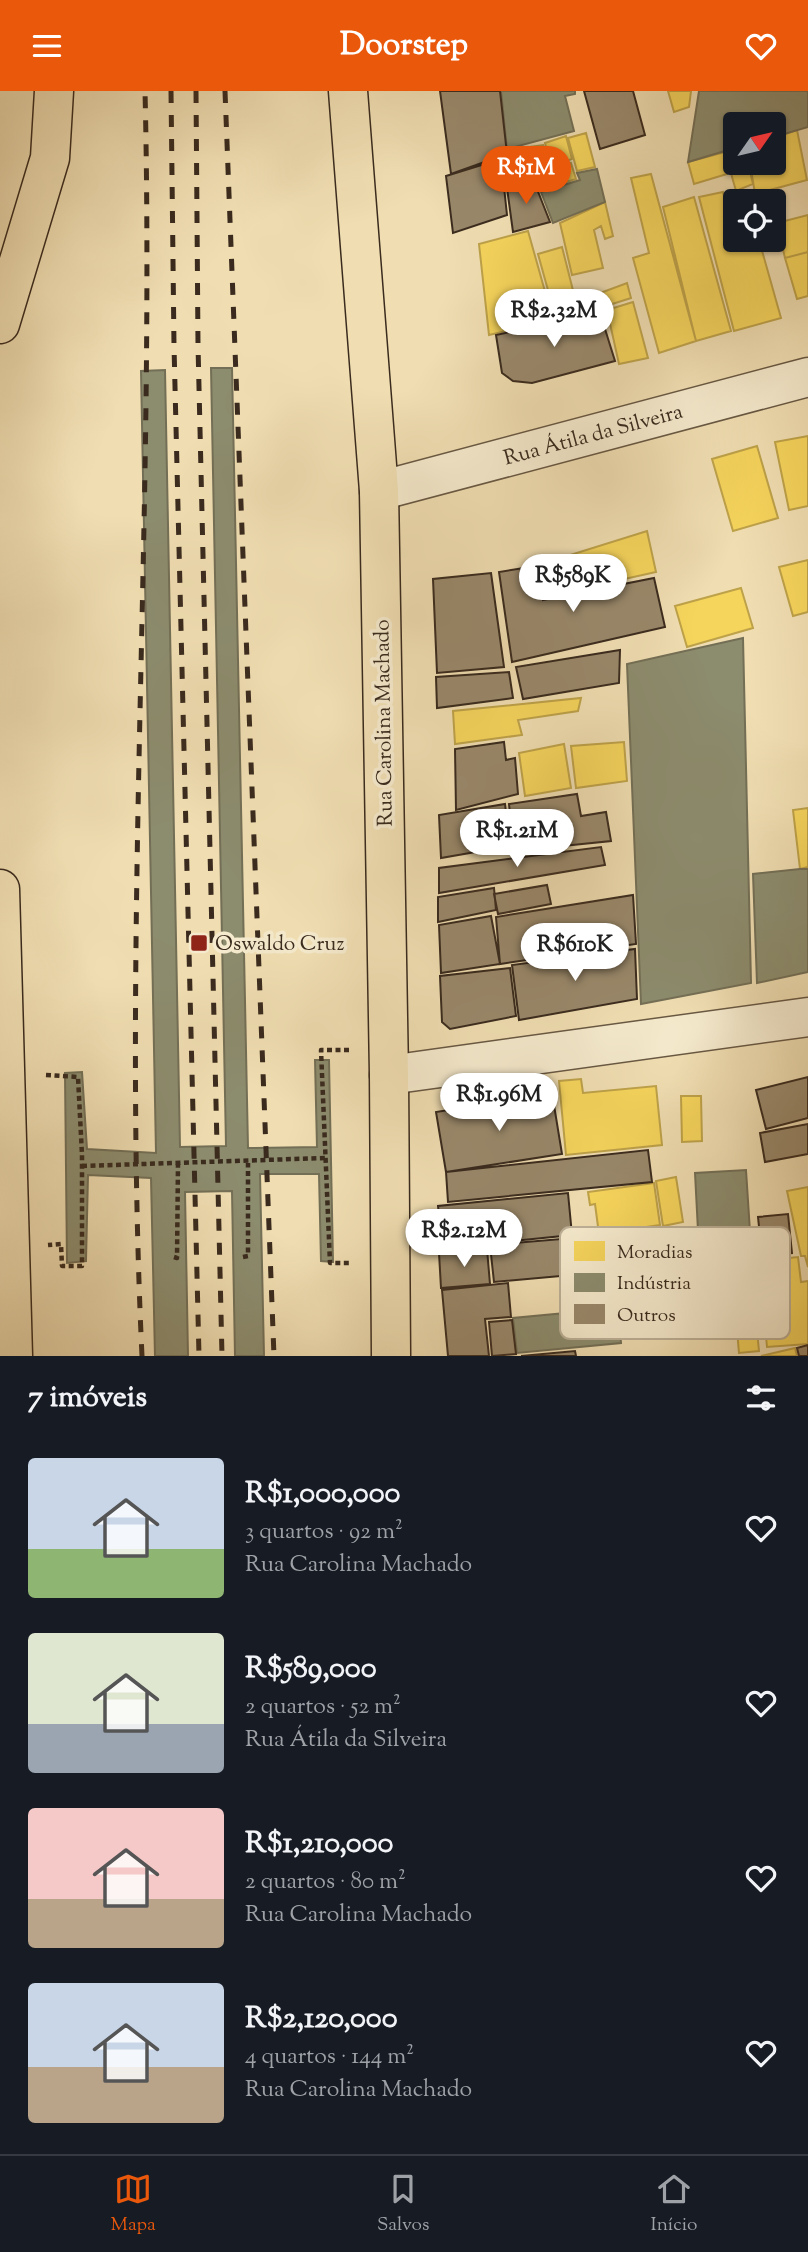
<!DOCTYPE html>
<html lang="pt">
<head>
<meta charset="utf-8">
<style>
  body { margin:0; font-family:"Sorts Mill Goudy",serif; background:#242831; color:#f1f3f6; height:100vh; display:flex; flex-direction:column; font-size:26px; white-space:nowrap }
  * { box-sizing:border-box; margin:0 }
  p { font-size:23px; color:#9ea1a6 }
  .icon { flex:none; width:38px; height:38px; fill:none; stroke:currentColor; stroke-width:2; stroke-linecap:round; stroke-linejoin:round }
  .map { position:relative; height:1265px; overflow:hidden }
  .details { display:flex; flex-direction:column; background:#171b24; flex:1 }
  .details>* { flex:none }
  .needle { width:46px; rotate:56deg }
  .buttons { position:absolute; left:723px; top:21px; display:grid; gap:14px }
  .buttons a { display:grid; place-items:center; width:63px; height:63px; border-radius:7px; background:#171b24; box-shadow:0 2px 5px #0004; font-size:35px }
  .price { position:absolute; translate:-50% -60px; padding:0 16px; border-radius:24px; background:#fff; color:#222; font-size:23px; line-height:46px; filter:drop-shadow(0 2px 4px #0008) }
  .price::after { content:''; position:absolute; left:50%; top:42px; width:21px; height:16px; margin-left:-10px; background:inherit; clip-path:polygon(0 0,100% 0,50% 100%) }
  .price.active { background:#ea580c; color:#fff }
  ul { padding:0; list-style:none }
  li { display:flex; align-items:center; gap:21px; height:175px; padding:0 28px }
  li span { display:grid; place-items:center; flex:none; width:196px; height:140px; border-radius:7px; color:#555 }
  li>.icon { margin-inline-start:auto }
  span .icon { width:84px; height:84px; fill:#fffc; stroke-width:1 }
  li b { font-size:30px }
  h2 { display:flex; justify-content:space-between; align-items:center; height:84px; padding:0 28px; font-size:30px }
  header { display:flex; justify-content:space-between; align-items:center; height:91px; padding:0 28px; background:#ea580c; color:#fff; font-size:32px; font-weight:700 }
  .tab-bar { display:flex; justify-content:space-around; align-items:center; height:98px; border-top:2px solid #363941; background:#171b24; font-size:19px; color:#9ea1a6 }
  .tab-bar a { display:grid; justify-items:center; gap:4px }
  .tab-bar .active { color:#ea580c }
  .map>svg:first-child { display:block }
  .homes { fill:#f6d55c; stroke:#bea249; stroke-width:2 }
  .industry { fill:#8c8c6e; stroke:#736f56; stroke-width:2 }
  .building { fill:#99886b; stroke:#3a2b1e; stroke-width:2 }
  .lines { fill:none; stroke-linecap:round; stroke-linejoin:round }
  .minor-casing { stroke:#685843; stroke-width:41 }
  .major-casing { stroke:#3a2b1e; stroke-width:41 }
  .path { stroke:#3a2b1e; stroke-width:4.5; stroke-dasharray:5 3.5; stroke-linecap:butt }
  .minor { stroke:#f5eacd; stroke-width:38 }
  .major { stroke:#f0deb2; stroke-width:38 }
  .rail { stroke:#3a2b1e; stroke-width:5; stroke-dasharray:12 12; stroke-linecap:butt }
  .path-bridge { stroke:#3a2b1e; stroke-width:4.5; stroke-dasharray:5 3.5; stroke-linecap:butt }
  .poi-dot { fill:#8f2418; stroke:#f5eacd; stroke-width:2.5 }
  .labels { text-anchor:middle; stroke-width:7; stroke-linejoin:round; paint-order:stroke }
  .street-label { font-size:21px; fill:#3a2b1e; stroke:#f5eacd }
  .poi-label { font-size:21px; fill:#3a2b1e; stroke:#f5eacd; text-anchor:start }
  .key { fill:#f5eacd; stroke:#bdb198; stroke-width:2 }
  .key-label { font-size:19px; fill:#3a2b1e }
</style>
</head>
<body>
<header><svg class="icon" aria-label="menu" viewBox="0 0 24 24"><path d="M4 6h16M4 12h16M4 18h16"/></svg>Doorstep<svg class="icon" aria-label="heart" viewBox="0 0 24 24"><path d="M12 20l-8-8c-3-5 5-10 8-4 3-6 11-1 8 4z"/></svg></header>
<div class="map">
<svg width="808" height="1265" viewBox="0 0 808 1265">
  <rect width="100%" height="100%" fill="#f0deb2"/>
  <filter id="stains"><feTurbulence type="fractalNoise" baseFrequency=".00286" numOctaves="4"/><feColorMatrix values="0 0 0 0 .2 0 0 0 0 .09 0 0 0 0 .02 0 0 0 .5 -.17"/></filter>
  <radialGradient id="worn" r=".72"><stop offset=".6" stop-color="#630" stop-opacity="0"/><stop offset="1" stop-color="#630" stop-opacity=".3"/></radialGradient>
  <path class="homes" d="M 668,0 L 691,0 L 689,16 L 674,21 Z
    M 797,39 L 807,89 L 755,103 L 750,72 L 774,72 L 774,47 Z
    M 586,42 L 595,76 L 577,80 L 568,47 Z
    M 566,45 L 572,68 L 551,76 L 545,52 Z
    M 543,54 L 548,77 L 533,81 L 529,56 Z
    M 735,58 L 735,72 L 748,72 L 753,93 L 736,100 L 725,61 Z
    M 524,59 L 533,85 L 507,93 L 504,67 L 510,61 Z
    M 725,61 L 727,83 L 694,93 L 688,71 Z
    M 571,72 L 576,88 L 540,99 L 535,82 Z
    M 651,83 L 696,250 L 659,262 L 633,167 L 649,162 L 631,87 Z
    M 723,101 L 729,126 L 735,125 L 735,149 L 759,149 L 781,227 L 734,240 L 699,106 Z
    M 694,106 L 731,240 L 696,250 L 663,116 Z
    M 605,111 L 613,145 L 605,148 L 601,135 L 594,139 L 603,177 L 572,184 L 560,132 Z
    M 808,124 L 808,161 L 785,167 L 777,132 Z
    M 528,140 L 553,229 L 489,244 L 479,153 Z
    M 562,156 L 579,223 L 556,228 L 538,163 Z
    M 808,161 L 808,205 L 797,208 L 785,167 Z
    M 627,192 L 631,207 L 606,215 L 603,201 Z
    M 633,211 L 648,267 L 619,273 L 607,219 Z
    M 808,345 L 808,415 L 789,419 L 775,351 Z
    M 757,355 L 778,427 L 733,440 L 712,368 Z
    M 647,440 L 656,481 L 548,505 L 551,470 Z
    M 808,469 L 808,521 L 793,525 L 779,476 Z
    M 741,497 L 753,537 L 687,556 L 675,515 Z
    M 581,607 L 578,620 L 518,629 L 522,644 L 455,653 L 453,620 Z
    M 624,651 L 627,690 L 576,697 L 571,655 Z
    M 564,653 L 571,697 L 525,705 L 519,662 Z
    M 808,717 L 808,776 L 800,778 L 793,719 Z
    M 581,988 L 583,1002 L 656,995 L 662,1054 L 566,1064 L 559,990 Z
    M 681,1005 L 701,1005 L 702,1050 L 682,1051 Z
    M 676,1086 L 683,1131 L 663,1135 L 656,1090 Z
    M 654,1092 L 660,1134 L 599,1143 L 595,1113 L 590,1114 L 588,1101 Z
    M 808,1096 L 808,1176 L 805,1165 L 801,1165 L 787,1100 Z
    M 798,1166 L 801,1191 L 808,1190 L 808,1253 L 767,1256 L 759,1170 Z
    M 751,1178 L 759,1260 L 739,1262 L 737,1239 L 697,1242 L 693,1183 Z
    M 795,1257 L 797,1265 L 761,1265 Z"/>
  <path class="industry" d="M 501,0 L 575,0 L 575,3 L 565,5 L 574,40 L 507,58 Z
    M 699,0 L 808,0 L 808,36 L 774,46 L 774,33 L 735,33 L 735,57 L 688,71 Z
    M 597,78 L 605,111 L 553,132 L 541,101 L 580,89 L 577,82 Z
    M 211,277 L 232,277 L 248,1057 L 317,1056 L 315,969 L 329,969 L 333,1171 L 321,1170 L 319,1083 L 260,1083 L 264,1265 L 235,1265 L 232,1100 L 185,1101 L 188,1265 L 155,1265 L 151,1087 L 88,1084 L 86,1170 L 67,1172 L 65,982 L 82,981 L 87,1058 L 156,1062 L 141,280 L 165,279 L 180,1056 L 226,1055 Z
    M 743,547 L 751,892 L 641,913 L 627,573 Z
    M 800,778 L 808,778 L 808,881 L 757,892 L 753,783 Z
    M 746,1079 L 751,1156 L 699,1159 L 695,1082 Z
    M 618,1217 L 621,1252 L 517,1262 L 513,1227 Z"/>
  <path class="building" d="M 440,0 L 500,0 L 507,63 L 451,83 Z
    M 584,0 L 633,0 L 645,44 L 600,58 Z
    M 501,68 L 507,124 L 453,142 L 446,85 Z
    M 533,88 L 550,131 L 513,141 L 507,97 Z
    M 600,222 L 615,270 L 532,292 L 513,290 L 502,282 L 496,244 Z
    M 543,474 L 543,509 L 654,487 L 665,536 L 512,571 L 499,481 Z
    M 491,482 L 504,576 L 437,582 L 433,488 Z
    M 620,559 L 619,592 L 523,608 L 516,576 Z
    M 509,581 L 513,607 L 437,617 L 436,586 Z
    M 504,651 L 506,669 L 515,667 L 518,703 L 456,719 L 455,658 Z
    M 577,703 L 581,725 L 606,721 L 611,750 L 514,760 L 509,713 Z
    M 505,713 L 510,755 L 441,767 L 439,724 Z
    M 601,756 L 605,774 L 439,802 L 439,777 Z
    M 547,794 L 551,813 L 498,823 L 494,803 Z
    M 494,797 L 496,819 L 438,831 L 438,806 Z
    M 633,804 L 636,853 L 500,873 L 496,826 Z
    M 491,825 L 500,873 L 441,882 L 439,834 Z
    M 635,858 L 637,908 L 519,929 L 512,874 Z
    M 510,877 L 516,925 L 450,938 L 442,931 L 440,885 Z
    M 808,986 L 808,1027 L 766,1038 L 756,999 Z
    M 552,1002 L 562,1063 L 446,1081 L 436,1021 Z
    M 808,1033 L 808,1063 L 765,1071 L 760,1042 Z
    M 648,1059 L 652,1091 L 448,1111 L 446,1081 Z
    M 568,1102 L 572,1144 L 443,1157 L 438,1115 Z
    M 788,1123 L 792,1162 L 762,1165 L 758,1126 Z
    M 668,1139 L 672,1175 L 494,1191 L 490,1154 Z
    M 487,1158 L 490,1193 L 441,1197 L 439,1162 Z
    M 508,1192 L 511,1226 L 485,1228 L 489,1265 L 448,1265 L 442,1199 Z
    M 512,1229 L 516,1263 L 492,1265 L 489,1231 Z
    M 808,1254 L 808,1265 L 799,1265 L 797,1257 Z
    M 575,1260 L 576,1265 L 521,1265 Z"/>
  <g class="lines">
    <g class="minor-casing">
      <path id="minor" d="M 379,400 L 808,286
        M 389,984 L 808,926"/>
    </g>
    <g class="major-casing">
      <path id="major" d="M 348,0 L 379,400 L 389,984 L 391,1265
        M 0,233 L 50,67 L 54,0
        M 0,798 L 13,1265"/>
    </g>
    <path class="path" d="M 349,959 L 321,959 L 330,1172 L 349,1172
      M 46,984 L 78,986 L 82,1064 L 82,1175 L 62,1175 L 61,1153 L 48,1154
      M 174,1166 L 177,1167 L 178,1073
      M 243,1166 L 248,1165 L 248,1072"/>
    <use href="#minor" class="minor"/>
    <use href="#major" class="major"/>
    <path class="rail" d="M 171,0 L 174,255 L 199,1265
      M 196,0 L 198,254 L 222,1265
      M 225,0 L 274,1265
      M 142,1265 C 122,844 155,422 145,0"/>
    <path class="path-bridge" d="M 82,1075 L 325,1067"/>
  </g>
  <rect class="poi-dot" x="190" y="843" width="18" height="18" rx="3.5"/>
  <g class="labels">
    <g class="street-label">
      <text transform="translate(593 343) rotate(-15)" y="7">Rua Átila da Silveira</text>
      <text transform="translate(383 632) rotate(-91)" y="7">Rua Carolina Machado</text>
    </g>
    <g class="poi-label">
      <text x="215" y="859">Oswaldo Cruz</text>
    </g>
  </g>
  <rect x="560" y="1136" width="230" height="112" rx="10" class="key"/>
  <rect x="574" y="1150" width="31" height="20" fill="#f6d55c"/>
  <rect x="574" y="1182" width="31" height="19" fill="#8c8c6e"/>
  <rect x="574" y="1213" width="31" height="20" fill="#99886b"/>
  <g class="key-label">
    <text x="617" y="1167">Moradias</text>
    <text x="617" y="1198">Indústria</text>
    <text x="617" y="1230">Outros</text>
  </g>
  <rect width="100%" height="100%" filter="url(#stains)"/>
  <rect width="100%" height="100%" fill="url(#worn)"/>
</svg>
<div class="buttons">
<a><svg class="needle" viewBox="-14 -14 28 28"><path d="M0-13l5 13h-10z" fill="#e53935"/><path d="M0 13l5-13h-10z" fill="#9ea1a6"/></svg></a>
<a><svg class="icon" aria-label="locate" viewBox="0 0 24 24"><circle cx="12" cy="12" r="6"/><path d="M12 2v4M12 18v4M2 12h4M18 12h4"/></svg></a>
</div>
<b class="price active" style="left:526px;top:115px">R$1M</b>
<b class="price" style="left:554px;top:258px">R$2.32M</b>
<b class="price" style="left:573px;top:523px">R$589K</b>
<b class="price" style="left:517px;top:778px">R$1.21M</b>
<b class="price" style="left:575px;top:892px">R$610K</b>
<b class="price" style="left:499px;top:1042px">R$1.96M</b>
<b class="price" style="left:464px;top:1178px">R$2.12M</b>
</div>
<section class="details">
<h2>7 imóveis<svg class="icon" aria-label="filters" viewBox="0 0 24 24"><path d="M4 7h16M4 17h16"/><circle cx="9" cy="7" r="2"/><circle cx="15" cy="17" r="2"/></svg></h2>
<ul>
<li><span style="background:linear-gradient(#c9d6e8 65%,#8fb573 0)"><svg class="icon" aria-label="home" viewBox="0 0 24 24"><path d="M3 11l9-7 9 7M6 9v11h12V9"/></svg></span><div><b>R$1,000,000</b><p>3 quartos · 92 m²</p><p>Rua Carolina Machado</p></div><svg class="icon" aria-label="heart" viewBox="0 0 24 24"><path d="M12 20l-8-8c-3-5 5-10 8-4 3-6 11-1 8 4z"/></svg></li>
<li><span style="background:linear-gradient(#dfe7d0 65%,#9aa5b1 0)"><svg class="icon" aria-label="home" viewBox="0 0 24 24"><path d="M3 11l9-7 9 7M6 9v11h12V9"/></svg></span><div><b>R$589,000</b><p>2 quartos · 52 m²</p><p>Rua Átila da Silveira</p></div><svg class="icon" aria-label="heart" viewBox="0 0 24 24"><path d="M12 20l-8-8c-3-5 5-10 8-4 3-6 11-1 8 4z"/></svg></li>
<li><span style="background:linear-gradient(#f6c9c9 65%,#b9a48a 0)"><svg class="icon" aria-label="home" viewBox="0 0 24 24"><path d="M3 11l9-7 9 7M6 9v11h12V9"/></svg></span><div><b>R$1,210,000</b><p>2 quartos · 80 m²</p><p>Rua Carolina Machado</p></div><svg class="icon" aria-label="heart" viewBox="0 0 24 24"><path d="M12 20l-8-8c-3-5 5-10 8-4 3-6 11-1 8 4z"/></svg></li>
<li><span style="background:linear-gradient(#c9d6e8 60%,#b9a48a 0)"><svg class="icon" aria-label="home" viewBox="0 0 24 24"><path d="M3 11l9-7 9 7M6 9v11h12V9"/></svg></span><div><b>R$2,120,000</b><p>4 quartos · 144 m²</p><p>Rua Carolina Machado</p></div><svg class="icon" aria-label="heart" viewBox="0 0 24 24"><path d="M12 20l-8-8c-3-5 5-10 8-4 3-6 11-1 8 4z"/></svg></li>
</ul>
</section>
<nav class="tab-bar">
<a class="active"><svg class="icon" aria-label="map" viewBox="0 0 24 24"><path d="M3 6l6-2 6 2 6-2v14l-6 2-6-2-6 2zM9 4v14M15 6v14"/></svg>Mapa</a>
<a><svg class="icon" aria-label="saved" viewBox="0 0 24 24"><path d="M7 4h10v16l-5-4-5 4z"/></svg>Salvos</a>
<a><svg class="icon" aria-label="home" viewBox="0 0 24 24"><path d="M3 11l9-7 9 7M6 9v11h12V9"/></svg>Início</a>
</nav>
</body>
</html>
